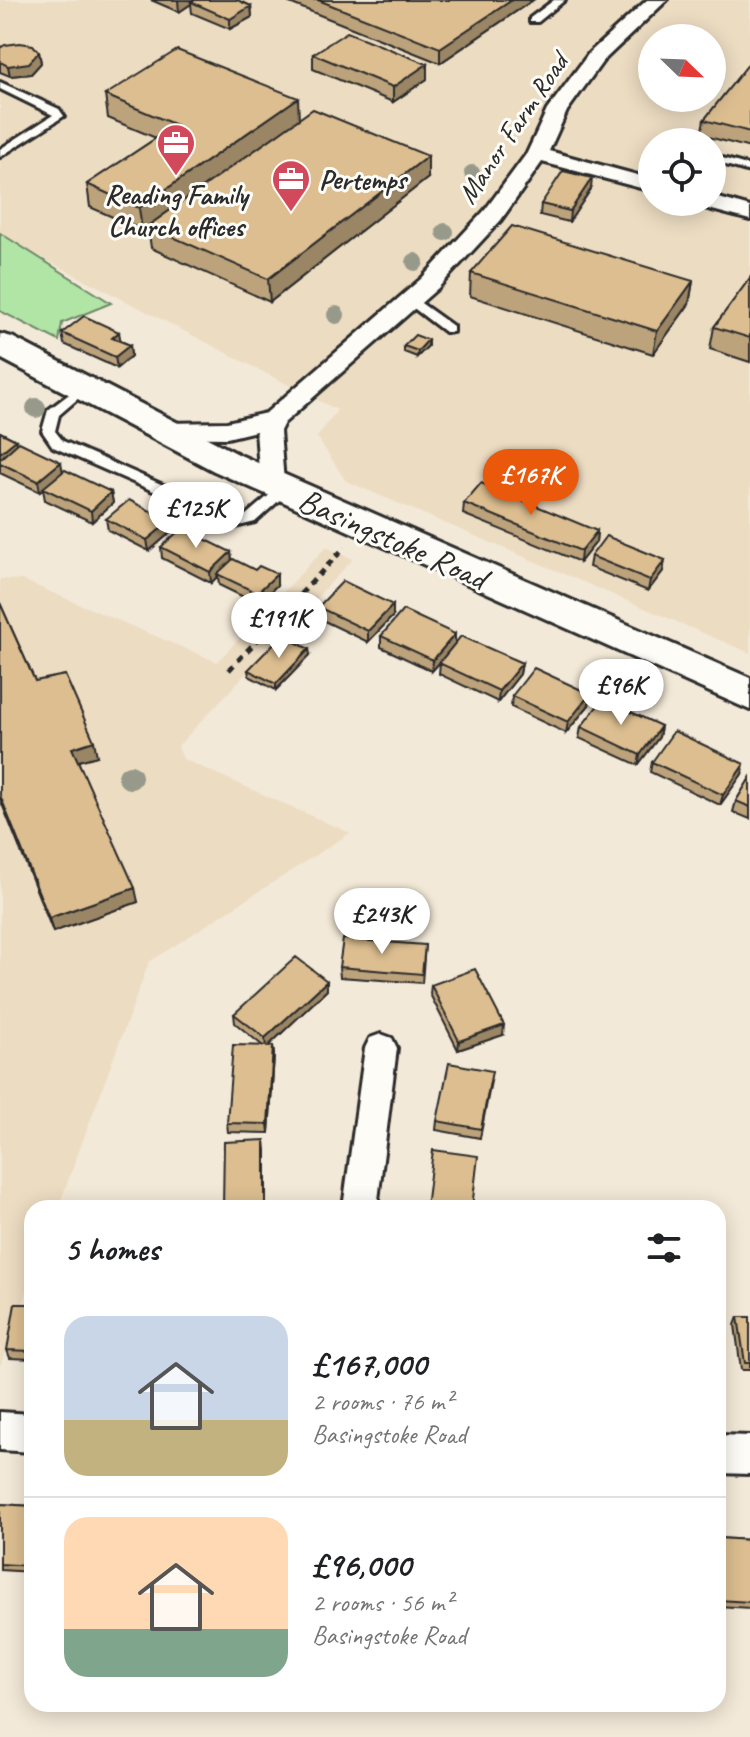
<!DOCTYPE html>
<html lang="en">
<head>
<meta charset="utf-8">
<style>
  body { margin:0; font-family:Caveat,sans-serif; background:#f6f6f6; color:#202124; height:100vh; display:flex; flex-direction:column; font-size:30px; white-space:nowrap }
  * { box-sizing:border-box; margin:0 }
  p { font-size:26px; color:#757577 }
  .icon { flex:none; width:44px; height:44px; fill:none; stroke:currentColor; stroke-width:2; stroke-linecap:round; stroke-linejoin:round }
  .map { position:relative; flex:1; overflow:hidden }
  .side { position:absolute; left:24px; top:1200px; width:702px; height:512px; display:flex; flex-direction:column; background:#fff; border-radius:24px; box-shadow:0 4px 20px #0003 }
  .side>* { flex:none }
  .needle { width:52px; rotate:113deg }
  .tools { position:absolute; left:638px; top:24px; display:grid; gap:16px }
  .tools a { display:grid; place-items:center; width:88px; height:88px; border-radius:50%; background:#fff; box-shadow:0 4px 20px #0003; font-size:40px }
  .price { position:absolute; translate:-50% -68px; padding:0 18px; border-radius:28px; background:#fff; color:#222; font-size:26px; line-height:52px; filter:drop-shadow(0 2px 4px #0008) }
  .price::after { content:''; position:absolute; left:50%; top:48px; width:24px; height:18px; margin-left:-12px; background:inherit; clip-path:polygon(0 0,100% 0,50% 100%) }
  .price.current { background:#ea580c; color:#fff }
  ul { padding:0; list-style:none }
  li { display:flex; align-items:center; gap:24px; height:200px; padding:0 40px }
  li+li { border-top:2px solid #e0e0e0 }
  li span { display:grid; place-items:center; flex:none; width:224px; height:160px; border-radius:24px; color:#555 }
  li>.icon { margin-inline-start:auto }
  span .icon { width:96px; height:96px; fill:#fffc; stroke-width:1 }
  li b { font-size:34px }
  h2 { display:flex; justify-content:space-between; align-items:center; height:96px; padding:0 40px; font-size:34px }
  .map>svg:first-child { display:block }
  .built { fill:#ecdcc2; fill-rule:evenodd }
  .green { fill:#b1e5a6; stroke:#6e8868; stroke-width:2 }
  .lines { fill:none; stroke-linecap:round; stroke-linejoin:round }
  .service-casing { stroke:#2b2b2b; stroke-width:6 }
  .minor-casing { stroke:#2b2b2b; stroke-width:6 }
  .secondary-casing { stroke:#2b2b2b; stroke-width:6 }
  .path { stroke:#2b2b2b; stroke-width:5; stroke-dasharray:7 6; stroke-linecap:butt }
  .service { fill:#fdfcf7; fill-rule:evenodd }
  .minor { fill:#fdfcf7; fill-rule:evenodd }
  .secondary { fill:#fdfcf7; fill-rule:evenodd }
  .tree { fill:#979a8a }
  .wall { fill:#bda37c; stroke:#2b2b2b; stroke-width:2 }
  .shaded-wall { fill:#9a8565; stroke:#2b2b2b; stroke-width:2 }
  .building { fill:#dcbe90; stroke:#2b2b2b; stroke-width:2 }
  .labels { text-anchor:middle; stroke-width:6; stroke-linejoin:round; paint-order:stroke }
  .far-street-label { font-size:28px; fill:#2b2b2b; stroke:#fdfcf7 }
  .far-poi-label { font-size:28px; font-weight:bold; fill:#2b2b2b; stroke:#fdfcf7; text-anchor:start }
  .street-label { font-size:34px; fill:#2b2b2b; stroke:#fdfcf7 }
</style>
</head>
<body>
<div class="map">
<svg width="750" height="1737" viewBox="0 0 750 1737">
  <rect width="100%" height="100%" fill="#f3e9d8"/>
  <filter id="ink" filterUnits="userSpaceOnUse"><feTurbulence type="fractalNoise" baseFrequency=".0125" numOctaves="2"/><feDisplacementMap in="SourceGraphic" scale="16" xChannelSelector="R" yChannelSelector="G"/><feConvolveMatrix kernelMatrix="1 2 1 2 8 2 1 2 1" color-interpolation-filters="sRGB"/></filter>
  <g filter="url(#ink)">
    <path class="built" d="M 0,0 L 750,0 L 750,653 L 346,481 L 317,437 L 337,410 L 0,236 ZM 652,38 L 712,38 L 712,98 L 652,98 ZM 652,142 L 712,142 L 712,202 L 652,202 Z
      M 326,547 L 353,559 L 178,746 L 183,759 L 350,833 L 149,962 L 58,1208 L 32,1208 L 32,1279 L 0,1366 L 0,579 L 22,580 L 217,662 Z"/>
    <path class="green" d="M 0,233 L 111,303 L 62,323 L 59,341 L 0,311 Z"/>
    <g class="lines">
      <g class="service-casing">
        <path id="service" d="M 554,0 L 565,0 L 538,22 L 530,22 L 530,18 Z
          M 0,82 L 59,109 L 64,116 L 0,157 L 0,149 L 53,115 L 0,89 Z
          M 712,155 L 750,166 L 750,172 L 712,161 Z
          M 411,296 L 453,326 L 453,332 L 445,332 L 407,303 L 407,297 Z
          M 84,383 L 88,384 L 88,390 L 59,415 L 55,431 L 63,441 L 236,517 L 246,515 L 280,486 L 285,485 L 292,489 L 255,522 L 235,527 L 53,447 L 42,431 L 48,410 Z"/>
      </g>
      <g class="minor-casing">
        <path id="minor" d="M 647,0 L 667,0 L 603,61 L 567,111 L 549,151 L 652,179 L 652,191 L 542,162 L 501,220 L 438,288 L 284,423 L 280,431 L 284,483 L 281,489 L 272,491 L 263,489 L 260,483 L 256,431 L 227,438 L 156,437 L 153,431 L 156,425 L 165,423 L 227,422 L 266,413 L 422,278 L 485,210 L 527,153 L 547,110 L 589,53 Z
          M 712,196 L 750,207 L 750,220 L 701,207 L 698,202 L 712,202 Z
          M 381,1034 L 392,1038 L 397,1048 L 377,1208 L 343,1208 L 365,1048 L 370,1038 Z
          M 0,1412 L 32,1414 L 32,1452 L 0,1450 Z
          M 718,1435 L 750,1436 L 750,1474 L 718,1473 Z"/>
      </g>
      <g class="secondary-casing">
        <path id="secondary" d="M 0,334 L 12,337 L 240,455 L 750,678 L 750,710 L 214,471 L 0,358 Z"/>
      </g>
      <path class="path" d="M 229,670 L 345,547"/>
      <use href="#service" class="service"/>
      <use href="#minor" class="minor"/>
      <use href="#secondary" class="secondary"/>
    </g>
    <g class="tree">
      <circle cx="472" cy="173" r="8"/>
      <circle cx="445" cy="232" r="9"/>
      <circle cx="415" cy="262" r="9"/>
      <circle cx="336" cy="315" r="9"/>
      <circle cx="36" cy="408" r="10"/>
      <circle cx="233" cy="504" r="10"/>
      <circle cx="130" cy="777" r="12"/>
    </g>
    <path class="wall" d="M 151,0 L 237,0 L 251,6 L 252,17 L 230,29 L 192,13 L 191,4 L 179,12 Z
      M 282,0 L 533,0 L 440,63 Z
      M 0,48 L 39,52 L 41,63 L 31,74 L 10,76 L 0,72 Z
      M 313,54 L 427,64 L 427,79 L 393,102 L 313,69 Z
      M 750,62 L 750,148 L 701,135 L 704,120 Z
      M 105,95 L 299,119 L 428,178 L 270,302 L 151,248 L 148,226 L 151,224 L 142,230 L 90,207 L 87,184 L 156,138 L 108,118 Z
      M 591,189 L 569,222 L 540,215 L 541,204 Z
      M 471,273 L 693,281 L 689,304 L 653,354 L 470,296 Z
      M 750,278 L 750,362 L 710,349 L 714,327 Z
      M 62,333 L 121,341 L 130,345 L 131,356 L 117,368 L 64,344 Z
      M 428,340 L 428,346 L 417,357 L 404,352 L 404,346 Z
      M 0,432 L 16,440 L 17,444 L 63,472 L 111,492 L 113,503 L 92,522 L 45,500 L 43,489 L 40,492 L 0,473 Z
      M 464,503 L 597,531 L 596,542 L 580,562 L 463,514 Z
      M 106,519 L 171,532 L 149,551 L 108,530 Z
      M 161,547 L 231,552 L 232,560 L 277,585 L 258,604 L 219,585 L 218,576 L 211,583 L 162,558 Z
      M 591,556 L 665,560 L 663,571 L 648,591 L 589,567 Z
      M 0,603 L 35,681 L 97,756 L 78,761 L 138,902 L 53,932 L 0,799 Z
      M 318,607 L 393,616 L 368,642 L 318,618 Z
      M 455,634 L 455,644 L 522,663 L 520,674 L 498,702 L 439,674 L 440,662 L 432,671 L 381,647 L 381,636 Z
      M 310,655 L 276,690 L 249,676 L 248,670 Z
      M 512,696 L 589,705 L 566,733 L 511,707 Z
      M 661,726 L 659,737 L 638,765 L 579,738 L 581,727 Z
      M 652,762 L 742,774 L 720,805 L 650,772 Z
      M 750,778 L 750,819 L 733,812 L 736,801 Z
      M 425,945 L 422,983 L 340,977 L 339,967 Z
      M 327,981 L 327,990 L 268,1046 L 273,1046 L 274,1055 L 269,1133 L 228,1132 L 227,1123 L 263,1046 L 235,1023 L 234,1014 Z
      M 431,985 L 503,1035 L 458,1050 L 430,994 Z
      M 491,1081 L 480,1138 L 436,1130 L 437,1121 Z
      M 32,1304 L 32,1359 L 10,1358 L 7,1350 Z
      M 738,1317 L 750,1317 L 750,1370 L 741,1370 L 735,1325 Z
      M 0,1504 L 32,1506 L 32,1572 L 0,1570 Z
      M 718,1538 L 750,1540 L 750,1608 L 718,1606 Z"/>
    <path class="shaded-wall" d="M 178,0 L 198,0 L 191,2 L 191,4 L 179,12 Z
      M 512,0 L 533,0 L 440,63 L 440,48 Z
      M 251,6 L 252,17 L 230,29 L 230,19 Z
      M 39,52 L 41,63 L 31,74 L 10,76 L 8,66 Z
      M 427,64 L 427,79 L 393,102 L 393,87 Z
      M 298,98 L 299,120 L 142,230 L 139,208 Z
      M 428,156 L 428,178 L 270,302 L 268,279 Z
      M 592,178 L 591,189 L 569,222 L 570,211 Z
      M 693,281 L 689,304 L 653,354 L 657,331 Z
      M 119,332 L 121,343 L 112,338 Z
      M 428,340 L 428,346 L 417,357 L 418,351 Z
      M 130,345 L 131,356 L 117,368 L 115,357 Z
      M 16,440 L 19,451 L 0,463 L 0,453 Z
      M 61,462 L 63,473 L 40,492 L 38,481 Z
      M 111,492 L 113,503 L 92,522 L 91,511 Z
      M 170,521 L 171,532 L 149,551 L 147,540 Z
      M 597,531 L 596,542 L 580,562 L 581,551 Z
      M 231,552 L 232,563 L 217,574 L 218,576 L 211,583 L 210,572 Z
      M 665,560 L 663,571 L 648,591 L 650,580 Z
      M 277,574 L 277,585 L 258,604 L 257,593 Z
      M 393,605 L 393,616 L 368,642 L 368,631 Z
      M 455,634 L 455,645 L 432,671 L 433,660 Z
      M 309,649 L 310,655 L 276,690 L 276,684 Z
      M 522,663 L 520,674 L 498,702 L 499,691 Z
      M 590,694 L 589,705 L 566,733 L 568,722 Z
      M 661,726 L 659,737 L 638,765 L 640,755 Z
      M 94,741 L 97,756 L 75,762 L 72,748 Z
      M 744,764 L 742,774 L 720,805 L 723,795 Z
      M 135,888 L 138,902 L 53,932 L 49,918 Z
      M 327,981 L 327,990 L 266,1048 L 265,1038 Z
      M 504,1025 L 503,1035 L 458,1050 L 459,1041 Z
      M 273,1046 L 274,1055 L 269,1133 L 268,1124 Z
      M 265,1140 L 266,1150 L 266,1208 L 265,1208 Z"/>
    <path class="building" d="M 195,0 L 237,0 L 251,6 L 230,19 L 191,2 Z
      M 318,0 L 512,0 L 440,48 Z
      M 347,32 L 427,64 L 393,87 L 313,54 Z
      M 20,43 L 33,45 L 39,52 L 29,63 L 8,66 L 0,62 L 0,48 L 5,45 Z
      M 177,50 L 298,98 L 139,208 L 87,184 L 176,125 L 105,95 Z
      M 750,62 L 750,132 L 704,120 Z
      M 313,109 L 428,156 L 268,279 L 148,226 Z
      M 563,171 L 592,178 L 570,211 L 541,204 Z
      M 512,226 L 693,281 L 657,331 L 471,273 Z
      M 750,278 L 750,338 L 714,327 Z
      M 84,316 L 119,332 L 112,338 L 130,345 L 115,357 L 62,333 Z
      M 415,335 L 428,340 L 418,351 L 404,346 Z
      M 0,432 L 16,440 L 0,453 Z
      M 19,442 L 61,462 L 38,481 L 0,463 L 0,459 Z
      M 65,470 L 111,492 L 91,511 L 43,488 Z
      M 481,483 L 597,531 L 581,551 L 464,503 Z
      M 129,500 L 170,521 L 147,540 L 106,519 Z
      M 182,528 L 231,552 L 210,572 L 161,547 Z
      M 606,536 L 665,560 L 650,580 L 591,556 Z
      M 233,559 L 255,570 L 259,566 L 277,574 L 257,593 L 217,574 Z
      M 343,581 L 393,605 L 368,631 L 318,607 Z
      M 0,603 L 35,681 L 65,675 L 94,741 L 72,748 L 135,888 L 49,918 L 0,795 Z
      M 403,610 L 455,634 L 433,660 L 381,636 Z
      M 282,635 L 309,649 L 276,684 L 248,670 Z
      M 461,636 L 522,663 L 499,691 L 439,663 Z
      M 534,668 L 590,694 L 568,722 L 512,696 Z
      M 603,699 L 661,726 L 640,755 L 581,727 Z
      M 674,731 L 744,764 L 723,795 L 652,762 Z
      M 750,778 L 750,807 L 736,801 Z
      M 343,939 L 425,945 L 422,974 L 339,967 Z
      M 296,957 L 327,981 L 265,1038 L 234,1014 Z
      M 475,969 L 504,1025 L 459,1041 L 431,985 Z
      M 233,1045 L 273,1046 L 268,1124 L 227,1123 Z
      M 449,1063 L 492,1071 L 481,1129 L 437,1121 Z
      M 265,1140 L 265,1208 L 223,1208 L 224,1142 Z
      M 433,1150 L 478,1156 L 472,1208 L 426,1208 Z
      M 15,1304 L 32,1304 L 32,1351 L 7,1350 Z
      M 738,1317 L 750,1317 L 750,1363 L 745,1363 Z
      M 0,1504 L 32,1506 L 32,1566 L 0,1564 Z
      M 718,1538 L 750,1540 L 750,1602 L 718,1600 Z"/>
  </g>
  <defs>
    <g id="office-pin" transform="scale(2)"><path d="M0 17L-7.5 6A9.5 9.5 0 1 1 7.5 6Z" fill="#d1495b" stroke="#fdfcf7"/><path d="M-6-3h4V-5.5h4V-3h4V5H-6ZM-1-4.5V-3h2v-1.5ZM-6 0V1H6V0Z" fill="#fff"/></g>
  </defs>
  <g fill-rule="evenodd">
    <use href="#office-pin" x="176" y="143"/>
    <use href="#office-pin" x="291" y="179"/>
  </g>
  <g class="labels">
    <g class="far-street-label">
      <text transform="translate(512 128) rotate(-56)" y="10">Manor Farm Road</text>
    </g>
    <g class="far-poi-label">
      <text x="319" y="189">Pertemps</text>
      <text x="176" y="204" text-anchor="middle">Reading Family<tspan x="176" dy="32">Church offices</tspan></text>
    </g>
    <g class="street-label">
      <text transform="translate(393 538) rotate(24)" y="12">Basingstoke Road</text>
    </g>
  </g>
</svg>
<div class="tools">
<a><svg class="needle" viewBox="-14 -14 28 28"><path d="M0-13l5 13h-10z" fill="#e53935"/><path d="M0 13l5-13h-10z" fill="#757577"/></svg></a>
<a><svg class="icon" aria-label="locate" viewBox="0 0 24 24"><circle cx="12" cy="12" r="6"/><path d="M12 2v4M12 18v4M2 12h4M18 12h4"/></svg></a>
</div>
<b class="price current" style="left:531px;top:517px">£167K</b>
<b class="price" style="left:196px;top:550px">£125K</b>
<b class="price" style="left:279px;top:660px">£191K</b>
<b class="price" style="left:621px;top:727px">£96K</b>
<b class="price" style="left:382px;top:956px">£243K</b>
<section class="side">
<h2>5 homes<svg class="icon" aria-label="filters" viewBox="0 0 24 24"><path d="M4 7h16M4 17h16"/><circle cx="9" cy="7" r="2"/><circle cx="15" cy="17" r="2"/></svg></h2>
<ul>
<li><span style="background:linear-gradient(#c9d6e8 65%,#c2b280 0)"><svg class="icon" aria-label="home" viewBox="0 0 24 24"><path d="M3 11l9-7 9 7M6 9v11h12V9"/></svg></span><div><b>£167,000</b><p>2 rooms · 76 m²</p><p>Basingstoke Road</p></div></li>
<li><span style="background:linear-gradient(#ffd9b3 70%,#7fa58c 0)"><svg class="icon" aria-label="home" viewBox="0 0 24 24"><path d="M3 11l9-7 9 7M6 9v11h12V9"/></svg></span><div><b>£96,000</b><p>2 rooms · 56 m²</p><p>Basingstoke Road</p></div></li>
</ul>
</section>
</div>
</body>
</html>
